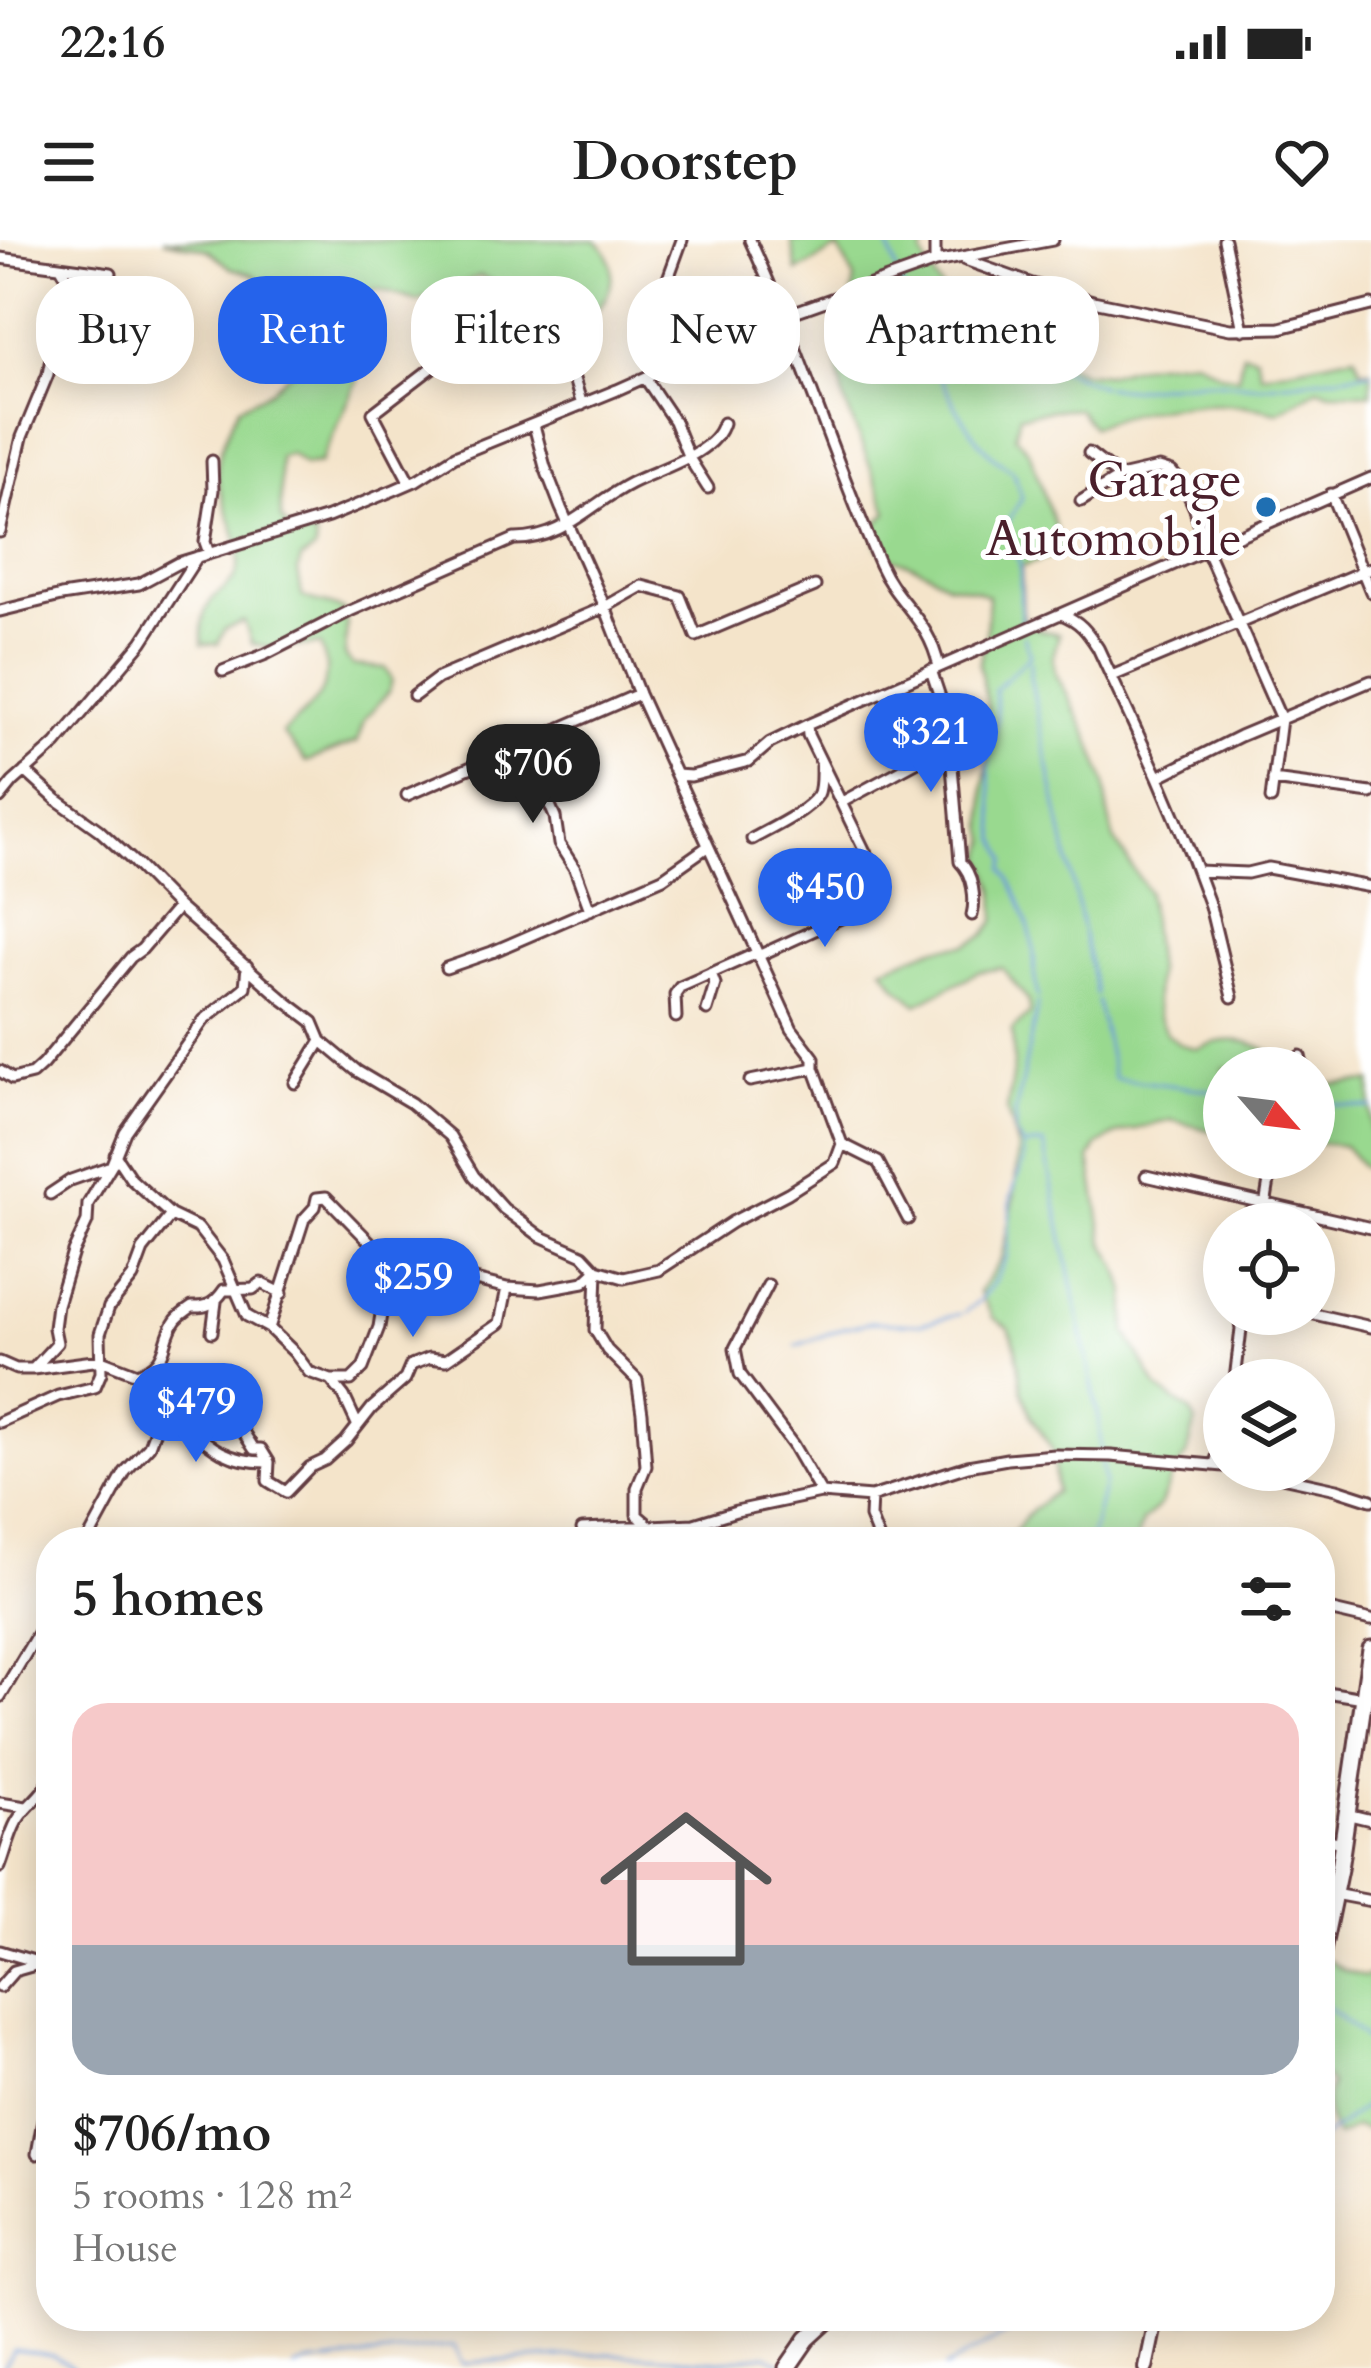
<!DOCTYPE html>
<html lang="en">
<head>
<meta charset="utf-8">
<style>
  body { margin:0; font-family:Cardo,serif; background:#f6f6f6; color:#222; height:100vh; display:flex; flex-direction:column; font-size:45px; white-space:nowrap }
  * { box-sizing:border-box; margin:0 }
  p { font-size:39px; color:#767676 }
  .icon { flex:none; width:66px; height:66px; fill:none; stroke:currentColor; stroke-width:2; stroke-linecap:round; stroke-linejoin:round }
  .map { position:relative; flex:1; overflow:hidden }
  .drawer { position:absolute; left:36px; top:1287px; width:1299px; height:804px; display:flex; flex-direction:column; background:#fff; border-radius:48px; box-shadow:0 6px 30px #0003 }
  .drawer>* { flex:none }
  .guide { position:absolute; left:36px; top:36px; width:1299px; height:108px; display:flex; gap:24px }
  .needle { width:78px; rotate:118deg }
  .buttons { position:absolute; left:1203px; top:807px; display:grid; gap:24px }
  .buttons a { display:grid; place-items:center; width:132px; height:132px; border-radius:50%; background:#fff; box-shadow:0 6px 30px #0003; font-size:60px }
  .price { position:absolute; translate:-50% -102px; padding:0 27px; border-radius:42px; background:#2563eb; color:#fff; font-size:39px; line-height:78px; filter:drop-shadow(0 3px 6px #0008) }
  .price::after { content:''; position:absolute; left:50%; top:72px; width:36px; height:27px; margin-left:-18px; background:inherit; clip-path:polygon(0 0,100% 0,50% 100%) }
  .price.on { background:#222; color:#fff }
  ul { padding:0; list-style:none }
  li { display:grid; align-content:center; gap:24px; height:636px; padding:0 36px }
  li+li { border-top:3px solid #e0e0e0 }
  li span { display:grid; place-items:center; height:372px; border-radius:36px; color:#555 }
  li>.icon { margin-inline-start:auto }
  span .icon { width:216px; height:216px; fill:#fffc; stroke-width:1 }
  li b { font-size:51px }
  h2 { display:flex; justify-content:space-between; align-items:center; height:144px; padding:0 36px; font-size:51px }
  .tag { padding:0 42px; border-radius:48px; background:#fff; box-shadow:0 6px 30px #0003; font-size:42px; line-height:108px }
  .tag.on { background:#2563eb; color:#fff }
  .status { display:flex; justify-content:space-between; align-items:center; height:84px; padding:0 60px; background:#fff; direction:ltr }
  .status svg { height:33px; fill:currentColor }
  header { display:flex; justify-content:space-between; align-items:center; height:156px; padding:0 36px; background:#fff; font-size:54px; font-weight:700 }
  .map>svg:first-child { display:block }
  .green { fill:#99d98f; stroke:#727c5d; stroke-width:3 }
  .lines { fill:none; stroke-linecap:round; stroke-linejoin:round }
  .stream { stroke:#6e9cd6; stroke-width:3 }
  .minor-casing { stroke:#643d43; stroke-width:15 }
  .tertiary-casing { stroke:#643d43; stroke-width:18 }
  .trunk-casing { stroke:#643d43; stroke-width:21 }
  .minor { stroke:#fff; stroke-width:9 }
  .tertiary { stroke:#fff; stroke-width:12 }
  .trunk { stroke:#fff; stroke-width:15 }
  .poi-dot { fill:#1f6fb2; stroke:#fff; stroke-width:4.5 }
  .labels { text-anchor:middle; stroke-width:10; stroke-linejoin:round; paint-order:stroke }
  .poi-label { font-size:51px; fill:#4a1f2b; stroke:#fff; text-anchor:end }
</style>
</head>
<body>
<div class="status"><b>22:16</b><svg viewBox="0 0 49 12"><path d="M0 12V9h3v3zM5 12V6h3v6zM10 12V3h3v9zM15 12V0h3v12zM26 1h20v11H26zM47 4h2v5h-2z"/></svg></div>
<header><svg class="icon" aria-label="menu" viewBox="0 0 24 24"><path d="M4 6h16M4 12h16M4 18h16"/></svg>Doorstep<svg class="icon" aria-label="heart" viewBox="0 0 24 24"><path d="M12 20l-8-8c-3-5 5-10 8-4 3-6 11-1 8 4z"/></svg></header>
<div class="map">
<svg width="1371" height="2128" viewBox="0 0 1371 2128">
  <rect width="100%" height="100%" fill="#fff"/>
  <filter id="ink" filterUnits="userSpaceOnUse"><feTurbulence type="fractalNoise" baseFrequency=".00833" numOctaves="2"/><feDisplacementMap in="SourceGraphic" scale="24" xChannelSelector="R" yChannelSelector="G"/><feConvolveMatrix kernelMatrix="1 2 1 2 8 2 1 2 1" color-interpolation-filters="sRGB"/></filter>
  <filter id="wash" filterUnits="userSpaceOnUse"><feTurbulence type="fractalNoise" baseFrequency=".004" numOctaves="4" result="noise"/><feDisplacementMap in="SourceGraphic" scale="48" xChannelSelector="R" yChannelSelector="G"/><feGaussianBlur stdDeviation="2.7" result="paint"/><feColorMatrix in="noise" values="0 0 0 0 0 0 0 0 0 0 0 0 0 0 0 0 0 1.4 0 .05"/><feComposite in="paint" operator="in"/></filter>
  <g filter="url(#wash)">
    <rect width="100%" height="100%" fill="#f4e4ca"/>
    <path class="green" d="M 163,0 L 595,0 C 621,19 615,57 590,76 C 580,84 566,89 555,94 L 548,71 L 512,66 C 504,51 496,42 480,36 L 418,61 L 379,50 L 363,52 L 355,66 L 363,101 L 357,142 L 320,223 L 304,225 L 291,214 L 280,217 L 281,279 L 293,294 L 316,296 L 315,310 L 301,319 L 298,332 L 302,356 C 316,365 330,361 344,371 L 347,386 L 345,415 L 352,425 L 385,428 L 392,440 L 389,452 L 364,480 L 357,502 L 306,522 L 282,493 C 311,467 339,448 320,405 L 272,408 L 252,404 L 244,381 L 225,389 L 218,404 L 202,404 C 202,391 201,378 208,366 C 217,347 237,349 239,322 C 241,292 222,268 218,239 C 215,213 229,189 239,166 C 256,159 268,154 281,141 C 302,120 307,132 316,96 L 305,79 L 271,46 L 252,34 L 231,28 L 208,10 Z
      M 791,0 L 927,0 L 922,14 C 941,61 973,83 1012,110 L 1025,88 L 1043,100 L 1063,123 L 1082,132 L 1107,134 L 1146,124 L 1194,119 L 1221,134 L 1238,137 L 1243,113 L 1256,116 L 1261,134 L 1355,115 L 1361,130 L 1371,130 L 1371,153 L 1330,152 L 1319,148 L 1278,172 C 1218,157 1149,163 1092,187 L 1078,169 C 1057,167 1041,173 1020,175 L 1015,196 L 1029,211 L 1064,312 L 1021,327 L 1023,379 L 1040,390 L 1059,394 L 1053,417 L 1055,432 L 1089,497 L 1105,542 L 1108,574 L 1114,599 L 1148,652 L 1156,731 L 1155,761 L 1159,778 L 1167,794 L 1180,804 L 1197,809 C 1235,791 1262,803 1294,828 L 1224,828 L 1224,894 L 1171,880 L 1117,894 L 1097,906 L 1090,919 L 1104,1002 L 1118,1027 L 1126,1051 L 1126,1091 L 1158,1149 L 1190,1171 L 1196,1182 L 1187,1215 L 1171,1238 L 1161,1264 L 1142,1282 L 1136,1302 L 1010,1302 C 1017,1281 1039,1264 1056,1251 L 1053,1211 L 1031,1175 L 1022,1149 L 1016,1108 L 1009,1088 L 993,1078 L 979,1052 L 1001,1019 L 1014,959 L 1018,908 L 1007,871 L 1014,824 L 1012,790 L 1030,773 L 1028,760 L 1002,728 L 978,732 L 917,764 L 897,746 L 883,728 L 934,708 L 965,705 L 985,695 L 996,680 L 995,650 L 984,617 L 988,601 L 985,587 L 984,548 L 990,502 L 987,464 L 979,424 L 986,398 L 988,356 L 976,350 L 948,344 L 918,327 L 892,318 L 878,307 L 875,286 L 888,272 L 845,162 L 836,120 L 843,99 L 836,68 L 851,63 L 855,39 L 838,8 L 797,32 Z
      M 1314,841 L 1325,845 L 1371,842 L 1371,932 L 1361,925 L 1344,906 L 1314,902 Z
      M 1320,1715 L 1343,1730 L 1364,1737 L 1371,1734 L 1371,1891 L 1355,1887 L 1337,1897 C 1326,1878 1323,1864 1331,1844 L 1320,1832 Z"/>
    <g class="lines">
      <path class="stream" d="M 886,0 L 897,31
        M 900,40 C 921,96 960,202 1013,231 L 1022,258 L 1006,285 L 1020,325 L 1021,384
        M 930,104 L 949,102 L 1031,117 L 1101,146
        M 1105,147 L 1131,149 L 1204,141 L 1262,146 L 1371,132
        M 1024,396 L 1030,415 L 995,450 L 997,479 L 988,525 L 997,598 L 1007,619 L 1004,629 C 1017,650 1033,691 1034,716 C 1035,731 1034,742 1038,757
        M 1030,421 L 1030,437 L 1096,754
        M 1097,761 L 1114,838 L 1224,852
        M 1314,862 L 1371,868
        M 1023,906 L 1044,904 L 1099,1179 L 1101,1212
        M 965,1072 L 980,1060 L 994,1042 L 1007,1015 L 1011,957 L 1023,921 L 1023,906 L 1015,894 L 1015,874 L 1038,763
        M 796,1106 L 843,1088 L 871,1082 L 920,1084 L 960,1074
        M 1090,1302 L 1104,1243 L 1101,1222
        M 1320,1759 C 1334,1777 1363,1789 1371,1809
        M 1320,1900 L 1371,1862
        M 1159,2078 L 1188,2080 L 1197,2076
        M 2,2128 L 14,2109 L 53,2114 L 74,2128
        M 294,2128 L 306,2124 L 454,2106 L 462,2123 L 609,2114 L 720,2121 L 766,2115 L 781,2123
        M 944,2128 L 1018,2088 L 1125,2076"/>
    </g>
  </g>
  <g filter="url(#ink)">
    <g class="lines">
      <g class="minor-casing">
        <path id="minor" d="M 750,0 C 799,106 833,218 880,325 C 898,365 929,379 939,427
          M 1224,0 L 1243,90
          M 0,18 L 111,33
          M 965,20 L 1032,44 L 1093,61 L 1230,89 L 1280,88 L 1371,65
          M 935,22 L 935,0
          M 475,59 L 491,87 L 543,110 L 556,109 L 564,114 L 570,126 L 582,165
          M 660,132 L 652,101 L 654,77 L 682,0
          M 645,138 L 674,181 L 689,218 L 708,248
          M 534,185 L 545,227 L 561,268 L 605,367 L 639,454 L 792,789 L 814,818 L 814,828 L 842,904 L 878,922 L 908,979
          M 1089,213 L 1120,237 L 1159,228 L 1172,232 L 1186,249 L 1195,269 L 1206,309 L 1281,479 L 1271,559
          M 410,243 L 373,173 L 442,120
          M 1331,254 L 1371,352
          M 1081,261 L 1120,237
          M 0,292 L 22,197 L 48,134 L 53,108 L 75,52 L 61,27
          M 209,313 L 205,302 L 213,250 L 212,221
          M 0,371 L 61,356 L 139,344 L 178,323 L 328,277 L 394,250 L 417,240 L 455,216 L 617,150 L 783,76 L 935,22 L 1053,0
          M 1061,374 C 1080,381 1087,391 1098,408 L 1158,537 L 1191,615 L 1210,666 L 1232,757
          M 931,430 L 947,478 L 954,510 L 952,526 L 960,622 C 973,634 976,659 972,675
          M 223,431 L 266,414 L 350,371 L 514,299 C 563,300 591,263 631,243 C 658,229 715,214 723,183
          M 1112,436 L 1371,328
          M 414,456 L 438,438 L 605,367 L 642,346 L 680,356 L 696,396 L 815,346
          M 807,485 L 808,495 L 875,632
          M 532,500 L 527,512 L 555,577 L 559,604 L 575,629 L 590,670
          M 25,531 L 57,560 L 99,590 L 134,622 L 178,667 L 284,760 L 313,782 L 321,801 L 357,831 L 411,863 L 450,896 L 474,936 L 504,969 L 540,996 L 583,1015 L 597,1030 L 584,1042 L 540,1050 L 507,1048 L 455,1035 L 431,1020 L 392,1017 L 376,1024 L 372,1004 L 326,957 L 317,958 L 315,967 L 304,979 L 269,1088
          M 676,535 L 691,536 L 749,521 L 770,503 L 807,485 L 1371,238
          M 1158,537 L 1240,496 L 1371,441
          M 1273,540 L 1371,553
          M 407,555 L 639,454
          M 0,558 L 13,542 L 56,504 L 142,402 L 197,317
          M 842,562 L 931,514 L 947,478
          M 752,599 C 770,589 807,572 818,555 C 822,547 821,535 821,526
          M 1197,631 L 1247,633 L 1268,628 L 1371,647
          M 758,716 L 874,663
          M 446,728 L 492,712 L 663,638 L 707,607
          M 707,770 L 715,744 L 711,733
          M 676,777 L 675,754 L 680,747 L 757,713
          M 1300,816 L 1303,828
          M 0,831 L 12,839 L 32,834 L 43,824 L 131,717 L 142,709 L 178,667
          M 750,841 L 814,828
          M 295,843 L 321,801
          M 842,904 L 835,923 L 788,953 L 732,982 L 659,1030 L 624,1038 L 597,1030 L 595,1090 L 607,1110 L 637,1140 L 642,1173 L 646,1226 L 637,1248 L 637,1275 L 650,1286 L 694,1284 L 736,1271 L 821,1253 L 871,1257 L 968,1226 L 1007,1219 L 1055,1215 L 1111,1216 L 1224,1226
          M 1146,936 L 1371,988
          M 50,954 L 71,940 L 108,927
          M 171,975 L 198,988 L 223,1020 L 247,1076 L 269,1088 L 294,1112 L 309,1132 L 331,1140 L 344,1156 L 357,1184
          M 1262,984 L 1270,935 L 1277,918
          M 768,1045 L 735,1108 L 740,1134 L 793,1205 L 821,1253
          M 1314,1074 L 1371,1087
          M 212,1092 L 216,1062
          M 0,1122 L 16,1129 L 33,1129 L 57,1103 L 54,1088 L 57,1065 L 73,1012 L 87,982 L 88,964 L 112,924 L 125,892 L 204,780 L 245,747 L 247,726
          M 33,1129 L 101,1120 L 137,1134 L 158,1182 L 149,1206 L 125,1232 L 87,1302
          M 137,1134 C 172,1122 160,1101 176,1080 C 180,1075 186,1071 192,1067 C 207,1068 215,1063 224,1050 L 253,1049 L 261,1043 L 282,1053
          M 331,1140 L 351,1140 L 363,1128 L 379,1087 L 383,1062 L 393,1042 L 422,1019
          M 1235,1140 L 1241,1089 L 1239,1074
          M 236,1156 L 235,1179 L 254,1209 L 261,1209 L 269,1222 L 268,1241 L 286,1252 L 310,1227 L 325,1220 L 346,1201 L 372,1168 L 405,1139 L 411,1125 L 429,1118 L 446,1120 L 500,1083 L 507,1048
          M 147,1157 C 196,1181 204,1223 269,1222
          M 0,1182 L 58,1156 L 95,1147 L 101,1133 L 100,1094 L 109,1067 L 133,1037 L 143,1010 L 171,975 L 131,939 L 115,915
          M 1215,1224 L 1224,1192
          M 1250,1230 L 1337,1249 L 1371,1260
          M 871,1257 L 870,1277 L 880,1302
          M 582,1289 L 650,1286
          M 1320,1368 L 1371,1380
          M 1320,1451 L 1364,1458
          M 0,1457 L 51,1371
          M 0,1563 L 26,1567
          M 1346,1574 L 1371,1580
          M 1320,1598 L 1342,1603
          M 0,1627 C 6,1612 9,1595 17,1581 C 29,1561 43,1558 51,1535
          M 1334,1654 L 1371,1661
          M 0,1711 L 51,1726
          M 0,1747 L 14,1731 L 42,1723 L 51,1700
          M 41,1893 L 51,1915
          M 37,1914 L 51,1835"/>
      </g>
      <g class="tertiary-casing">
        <path id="tertiary" d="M 1146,2128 L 1157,2076"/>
      </g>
      <g class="trunk-casing">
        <path id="trunk" d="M 1320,1721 L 1339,1629 L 1371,1409
          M 787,2128 L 807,2099 L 832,2076"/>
      </g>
      <use href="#minor" class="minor"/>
      <use href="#tertiary" class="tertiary"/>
      <use href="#trunk" class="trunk"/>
    </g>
  </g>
  <circle class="poi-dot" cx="1266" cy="267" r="12"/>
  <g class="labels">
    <g class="poi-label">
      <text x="1242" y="256">Garage<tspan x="1242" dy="59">Automobile</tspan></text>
    </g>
  </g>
</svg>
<div class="buttons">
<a><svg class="needle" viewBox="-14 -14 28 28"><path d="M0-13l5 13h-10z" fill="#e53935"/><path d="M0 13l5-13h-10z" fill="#767676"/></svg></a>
<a><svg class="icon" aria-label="locate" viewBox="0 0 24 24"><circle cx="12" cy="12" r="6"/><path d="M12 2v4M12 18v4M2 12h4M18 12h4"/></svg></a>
<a><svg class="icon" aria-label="layers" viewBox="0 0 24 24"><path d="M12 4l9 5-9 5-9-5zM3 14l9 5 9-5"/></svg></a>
</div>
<b class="price" style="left:931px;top:555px">$321</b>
<b class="price on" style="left:533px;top:586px">$706</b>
<b class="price" style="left:825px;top:710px">$450</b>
<b class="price" style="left:413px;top:1100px">$259</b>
<b class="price" style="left:196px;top:1225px">$479</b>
<div class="guide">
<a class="tag">Buy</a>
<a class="tag on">Rent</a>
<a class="tag">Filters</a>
<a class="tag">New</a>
<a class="tag">Apartment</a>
</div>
<section class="drawer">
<h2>5 homes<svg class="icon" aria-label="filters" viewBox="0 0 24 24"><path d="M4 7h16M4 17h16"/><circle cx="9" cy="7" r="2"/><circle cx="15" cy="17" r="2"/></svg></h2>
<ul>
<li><span style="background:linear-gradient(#f6c9c9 65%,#9aa5b1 0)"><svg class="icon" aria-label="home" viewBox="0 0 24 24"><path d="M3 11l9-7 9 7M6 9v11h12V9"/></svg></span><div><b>$706/mo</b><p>5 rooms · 128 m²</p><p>House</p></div></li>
</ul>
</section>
</div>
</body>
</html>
